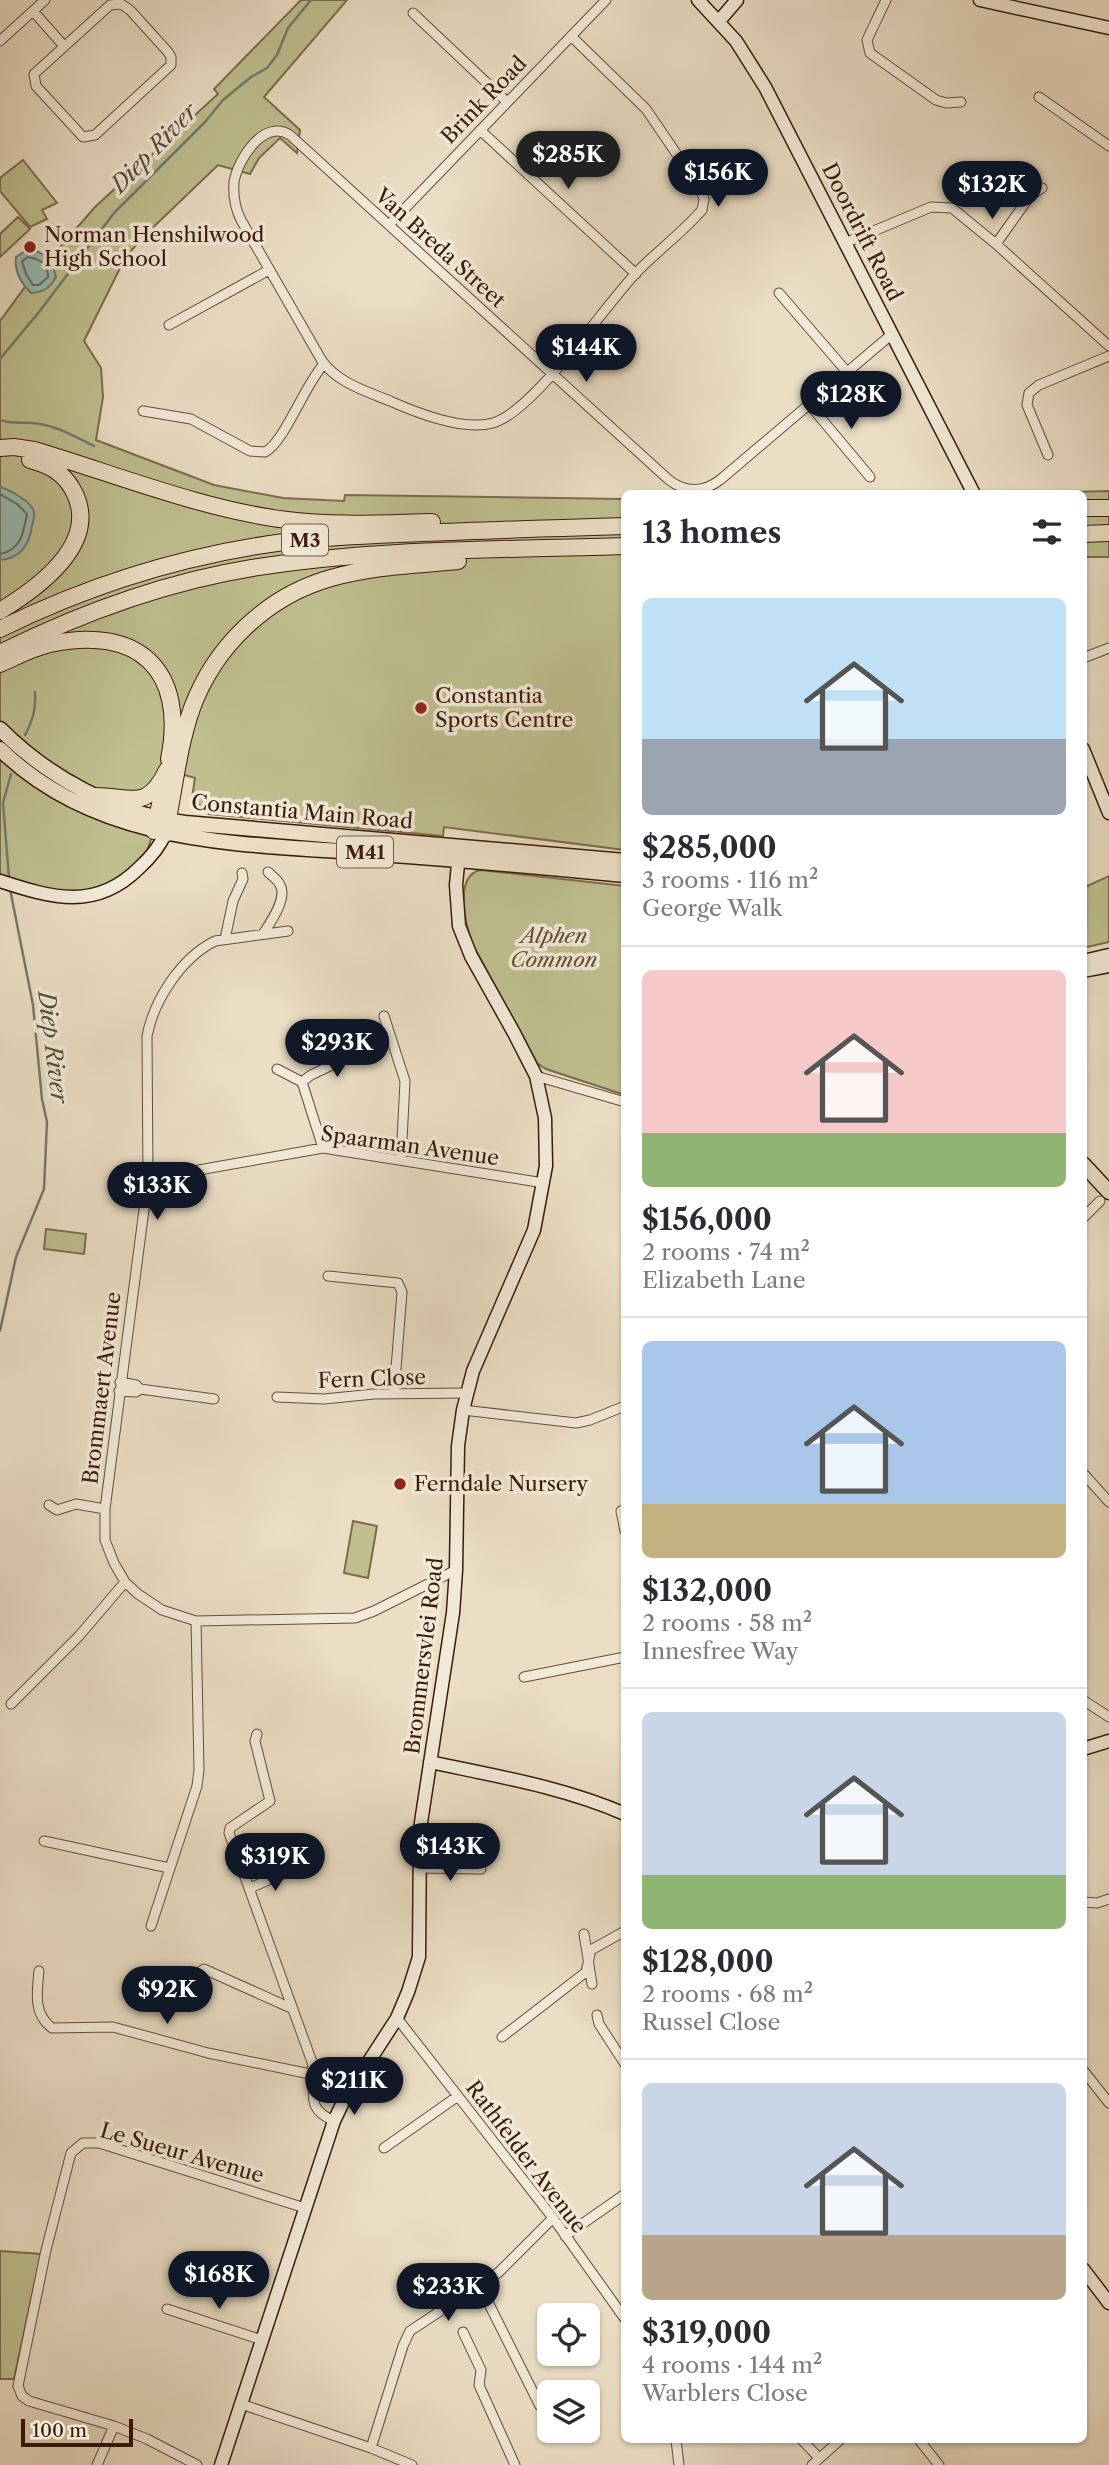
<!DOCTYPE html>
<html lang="en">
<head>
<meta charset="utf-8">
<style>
  body { margin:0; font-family:"Libre Caslon Text",serif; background:#f7f7f7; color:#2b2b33; height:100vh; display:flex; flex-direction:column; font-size:26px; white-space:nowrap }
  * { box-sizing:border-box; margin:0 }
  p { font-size:23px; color:#7c7c81 }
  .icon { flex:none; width:38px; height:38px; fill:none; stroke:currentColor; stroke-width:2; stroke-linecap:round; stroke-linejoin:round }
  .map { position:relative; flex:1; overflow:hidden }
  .drawer { position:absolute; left:621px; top:490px; width:466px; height:1953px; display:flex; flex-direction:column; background:#fff; border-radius:10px; box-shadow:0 2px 5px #0004 }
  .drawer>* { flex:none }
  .tools { position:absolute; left:537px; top:2303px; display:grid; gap:14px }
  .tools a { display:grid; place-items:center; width:63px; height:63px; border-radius:10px; background:#fff; box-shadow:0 2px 5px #0004; font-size:35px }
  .scale { position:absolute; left:21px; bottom:18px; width:112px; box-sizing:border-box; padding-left:7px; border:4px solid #3b1a09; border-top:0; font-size:19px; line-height:24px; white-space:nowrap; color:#3b1a09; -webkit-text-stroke:5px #f2ead9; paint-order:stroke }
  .price { position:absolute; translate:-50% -60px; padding:0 16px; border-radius:24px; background:#111827; color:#fff; font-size:23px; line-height:46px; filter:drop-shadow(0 2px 4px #0008) }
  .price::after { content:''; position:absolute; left:50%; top:42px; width:21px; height:16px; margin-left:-10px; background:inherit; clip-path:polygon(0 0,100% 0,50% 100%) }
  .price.on { background:#222; color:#fff }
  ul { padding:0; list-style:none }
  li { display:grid; align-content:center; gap:14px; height:371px; padding:0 21px }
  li+li { border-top:2px solid #e1e1e2 }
  li span { display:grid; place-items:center; height:217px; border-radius:10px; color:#555 }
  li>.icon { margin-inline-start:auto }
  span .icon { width:126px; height:126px; fill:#fffc; stroke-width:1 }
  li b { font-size:30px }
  h2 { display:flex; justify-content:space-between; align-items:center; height:84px; padding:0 21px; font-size:30px }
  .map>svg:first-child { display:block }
  .green { fill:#bfbf90; stroke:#7d6c4c; stroke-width:2 }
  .water { fill:#98bcb5; stroke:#737b70; stroke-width:2 }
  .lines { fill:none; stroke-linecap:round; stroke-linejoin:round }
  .shore { stroke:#6a6b5f; stroke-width:2 }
  .stream { stroke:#737b70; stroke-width:2.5 }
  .street-casing { stroke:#674b38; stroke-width:11 }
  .secondary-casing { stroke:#3b1a09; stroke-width:15 }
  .primary-casing { stroke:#3b1a09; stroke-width:17 }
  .highway-casing { stroke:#3b1a09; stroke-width:18 }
  .street { stroke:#f2ead9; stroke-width:9 }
  .secondary { stroke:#f2ead9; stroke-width:12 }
  .primary { stroke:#ebdec5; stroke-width:14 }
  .highway { stroke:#ebdec5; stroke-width:16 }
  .poi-dot { fill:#8f2418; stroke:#f2ead9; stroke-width:2.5 }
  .labels { text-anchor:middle; stroke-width:7; stroke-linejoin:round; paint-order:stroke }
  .shield { fill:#f2ead9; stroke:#725847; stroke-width:2 }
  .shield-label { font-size:19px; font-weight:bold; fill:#3b1a09 }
  .street-label { font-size:21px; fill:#3b1a09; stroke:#f2ead9 }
  .poi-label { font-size:21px; fill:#3b1a09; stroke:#f2ead9; text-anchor:start }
  .park-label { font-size:21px; font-style:italic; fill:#634c32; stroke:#f2ead9 }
  .water-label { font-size:23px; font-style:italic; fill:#574b3d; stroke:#f2ead9 }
</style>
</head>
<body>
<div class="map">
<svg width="1109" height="2465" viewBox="0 0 1109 2465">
  <rect width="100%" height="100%" fill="#ebdec5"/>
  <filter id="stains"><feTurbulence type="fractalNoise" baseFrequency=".00286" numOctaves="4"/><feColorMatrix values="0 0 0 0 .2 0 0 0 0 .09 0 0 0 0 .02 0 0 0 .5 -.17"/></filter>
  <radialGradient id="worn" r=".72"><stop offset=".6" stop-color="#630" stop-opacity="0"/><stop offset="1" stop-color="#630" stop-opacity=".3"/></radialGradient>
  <path class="green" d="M 301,0 L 347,0 L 264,97 L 300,130 L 297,153 L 280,138 L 259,158 L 250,174 L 218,165 L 142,238 L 125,258 L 84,341 L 101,368 L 103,397 L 96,440 L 214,485 L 283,498 L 344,501 L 345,495 L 625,499 L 625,850 L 444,827 L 443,836 L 209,814 L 192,798 L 195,778 L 167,770 L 136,800 L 154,831 L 141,867 L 82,897 L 0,881 L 0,321 L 25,287 L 95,207 L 218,94 L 214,89 Z
    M 23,160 L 57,203 L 42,210 L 47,219 L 30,227 L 0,191 L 0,178 Z
    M 18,217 L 30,229 L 0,257 L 0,234 Z
    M 1109,491 L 1109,557 L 1083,557 L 1083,494 L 998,494 Z
    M 480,870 L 625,886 L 625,1095 L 546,1069 L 537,1063 L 473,945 C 466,926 453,877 480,870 Z
    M 1109,876 L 1109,942 L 1083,948 L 1083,888 Z
    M 46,1229 L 86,1234 L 84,1254 L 44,1249 Z
    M 353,1521 L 377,1526 L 368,1578 L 344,1573 Z
    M 0,2251 L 41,2254 L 14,2379 L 0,2379 Z"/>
  <path class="water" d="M 27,250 C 45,250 52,261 56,277 C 50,288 44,292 31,293 C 21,283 14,270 16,257 Z
    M 0,487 C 10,490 28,500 33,509 C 36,514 33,521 32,526 C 29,545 21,558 0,560 Z"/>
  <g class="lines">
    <path class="shore" d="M 28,257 C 40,259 48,264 48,277 L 39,285 L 33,285 L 26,274 L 22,261 Z
      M 0,494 L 17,504 L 27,514 C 23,533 22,549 0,554"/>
    <path class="stream" d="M 0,359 L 39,312 L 114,213 L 205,122 L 223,100 L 251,77 L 267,68 L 277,55 L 288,28 L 311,0
      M 0,420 C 13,425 26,421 40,424 C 59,427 77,438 94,446
      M 25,735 C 33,720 36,709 35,692
      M 9,878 L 3,803 L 11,774
      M 0,1331 L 16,1257 L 44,1189 L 47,1122 L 42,1099 L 33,1005 L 10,889"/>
    <g class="street-casing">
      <path id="street" d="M 886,0 L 867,40 L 870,53 L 936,100 L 946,103 L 961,102
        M 121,4 L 130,10 L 168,52 L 171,57 L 171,65 L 95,135 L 83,137 L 36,86 L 34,74 L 110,5 Z
        M 33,11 L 64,46
        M 413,13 L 507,102
        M 571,36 L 646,109 L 701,190 L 704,199 L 702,210 C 682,233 657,251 636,273 C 603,308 534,411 493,423 C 464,431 417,413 390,401 C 366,391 338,383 322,361 L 241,220 C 235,208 233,195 234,182 C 238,159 264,118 290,135 L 669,480 C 686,493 704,492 720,480 L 892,334
        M 0,41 L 45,0
        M 1039,97 L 1109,146
        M 480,130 L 636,274
        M 389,225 L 606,0
        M 845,243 L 931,207 L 952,208 L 996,244 L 1109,346
        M 996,244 L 1030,196 L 1042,188
        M 779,293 L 847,372
        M 169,325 L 269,270
        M 809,404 L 870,477
        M 143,411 L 191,419 L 250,451 L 265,452 C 284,443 305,384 324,364
        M 1048,455 L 1027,405 L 1029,393 L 1039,385 L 1109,356
        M 1083,658 L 1109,648
        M 288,931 L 215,941 C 181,958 154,1000 147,1036 L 148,1179 L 105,1509 L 105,1540 L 114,1563 L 125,1582 L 138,1594 L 162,1610 L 196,1621 L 355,1618 L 374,1611 L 456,1570
        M 263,934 C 270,923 288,898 280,885 C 278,880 272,876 268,872
        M 225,939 L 233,901 L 243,879 L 242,873
        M 384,1016 L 405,1081 L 401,1160
        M 277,1069 L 302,1082 L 323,1148
        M 536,1076 L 625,1102
        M 302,1082 L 311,1075 L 330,1066 L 331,1055
        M 148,1179 L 323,1148 L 544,1183
        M 1083,1218 L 1100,1201
        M 328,1276 L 398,1283 L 402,1292 L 394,1394
        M 120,1382 L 136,1385 L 140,1389
        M 119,1391 L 136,1392 L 140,1389 L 214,1399
        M 277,1397 L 324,1399 L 374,1394 L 467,1393
        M 463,1410 L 576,1423 L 590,1420 L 625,1406
        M 1083,1473 L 1109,1502
        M 49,1505 L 57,1510 L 76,1504 L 105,1509
        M 621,1511 L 625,1531
        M 524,1677 L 625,1657
        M 1083,1700 L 1109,1717
        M 11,1704 L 79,1636 L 125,1582
        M 257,1734 L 255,1741 L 270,1801 L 230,1828 L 229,1833 L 312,2062 C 318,2091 302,2107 334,2121
        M 44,1841 L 169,1868
        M 419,1868 L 481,1869
        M 250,1888 L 289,1871
        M 1083,1902 L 1097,1903 L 1109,1899
        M 151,1926 L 197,1786 L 199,1770 L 196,1621
        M 584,1934 L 592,1984
        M 39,1971 C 37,1992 33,2014 52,2028 L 113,2027 L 208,2053 L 315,2075
        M 181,2003 L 198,1973 L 204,1969 L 293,2009
        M 597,2015 L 599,2024 L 625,2064
        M 397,2018 L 553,2218 L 625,2319
        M 502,2037 L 586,1972 L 591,1950 L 625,1931
        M 1083,2070 L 1109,2103
        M 384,2148 L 458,2096
        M 565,2236 L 625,2194
        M 480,2286 L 540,2406
        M 167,2309 L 262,2340
        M 463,2332 L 481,2370 L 479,2385 L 515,2465
        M 241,2404 L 371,2448 L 412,2465
        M 676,2440 L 679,2465
        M 802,2440 L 819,2458
        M 919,2440 L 939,2465
        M 371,2448 L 403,2346 L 410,2331 L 498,2273 L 553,2218
        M 97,2465 L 114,2426
        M 197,2465 L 147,2439 L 114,2426 L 29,2401 L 22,2396 L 18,2386 L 46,2250 L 71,2153 L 83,2143 L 99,2143 L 305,2208
        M 812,2465 L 840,2440"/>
    </g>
    <g class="secondary-casing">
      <path id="secondary" d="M 698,0 L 736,41 L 765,87 L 974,494
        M 980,0 L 1109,28
        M 719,21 L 737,0
        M 1083,749 L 1109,813
        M 0,881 C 52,898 96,911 139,868 C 150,858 159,848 165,834
        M 1083,961 L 1109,955
        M 1083,971 L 1109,966
        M 1083,1749 L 1109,1741
        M 430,1762 C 496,1776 563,1787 625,1814
        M 1083,2269 L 1109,2303
        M 221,2465 L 334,2121 L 344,2100 L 397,2018 L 408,1992 L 419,1957 L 420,1829 L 453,1613 L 456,1570 L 458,1446 L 463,1410 L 473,1371 L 534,1230 L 546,1166 L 545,1118 L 536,1076 L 514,1033 L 471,956 L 459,926 L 456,885 L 459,853"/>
    </g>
    <g class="primary-casing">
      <path id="primary" d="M 0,729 C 50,779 115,813 185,823 L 625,861
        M 0,749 C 102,849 248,843 381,854 C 462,860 543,867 625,875
        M 1083,1164 L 1109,1192"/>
    </g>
    <g class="highway-casing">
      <path id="highway" d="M 0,448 L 14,447 L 34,450 C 115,474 204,510 287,520 C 335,526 384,523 432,522
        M 1083,508 L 1109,508
        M 1083,534 L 1109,533
        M 0,611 C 38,588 102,543 73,490 C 63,472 49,465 30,460
        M 0,629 C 89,585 186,555 284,542 C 330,536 376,535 422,533 C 490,530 557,528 625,526
        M 0,653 C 79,614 165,582 252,568 C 375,548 501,550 625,546
        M 0,664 C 16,657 32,648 50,644 C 138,625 187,670 169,759
        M 95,796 C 131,796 147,812 167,770
        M 154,831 L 163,791
        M 165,834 C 174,792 178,748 192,708 C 215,646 267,596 331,578 C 372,566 417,565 458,561"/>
    </g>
    <use href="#street" class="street"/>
    <use href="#secondary" class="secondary"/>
    <use href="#primary" class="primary"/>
    <use href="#highway" class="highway"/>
  </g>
  <g class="poi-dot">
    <circle cx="30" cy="247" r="7"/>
    <circle cx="421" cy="708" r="7"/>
    <circle cx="400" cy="1484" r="7"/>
  </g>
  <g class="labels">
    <g class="shield">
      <rect x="282" y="524.5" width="46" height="31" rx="5"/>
      <rect x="337" y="836.5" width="56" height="31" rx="5"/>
    </g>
    <g class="shield-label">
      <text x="305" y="547">M3</text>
      <text x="365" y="859">M41</text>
    </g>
    <g class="street-label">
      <text transform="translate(484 100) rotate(-46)" y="7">Brink Road</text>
      <text transform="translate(862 232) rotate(63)" y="7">Doordrift Road</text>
      <text transform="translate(440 248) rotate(42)" y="7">Van Breda Street</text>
      <text transform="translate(302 812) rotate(5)" y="7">Constantia Main Road</text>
      <text transform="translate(410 1146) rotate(8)" y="7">Spaarman Avenue</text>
      <text transform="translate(372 1379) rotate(-2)" y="7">Fern Close</text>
      <text transform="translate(102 1388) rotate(-83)" y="7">Brommaert Avenue</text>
      <text transform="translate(424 1656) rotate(-83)" y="7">Brommersvlei Road</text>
      <text transform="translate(182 2153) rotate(16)" y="7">Le Sueur Avenue</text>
      <text transform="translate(526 2157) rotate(53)" y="7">Rathfelder Avenue</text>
    </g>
    <g class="poi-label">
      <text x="44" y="242">Norman Henshilwood<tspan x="44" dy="24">High School</tspan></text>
      <text x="435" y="703">Constantia<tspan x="435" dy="24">Sports Centre</tspan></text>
      <text x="414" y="1491">Ferndale Nursery</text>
    </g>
    <g class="park-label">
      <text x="554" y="943">Alphen<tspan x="554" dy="24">Common</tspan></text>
    </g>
    <g class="water-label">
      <text transform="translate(154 148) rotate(-46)" y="8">Diep River</text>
      <text transform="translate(53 1047) rotate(83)" y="8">Diep River</text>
    </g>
  </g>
  <rect width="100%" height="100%" filter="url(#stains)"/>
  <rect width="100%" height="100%" fill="url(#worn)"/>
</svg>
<div class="tools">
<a><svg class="icon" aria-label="locate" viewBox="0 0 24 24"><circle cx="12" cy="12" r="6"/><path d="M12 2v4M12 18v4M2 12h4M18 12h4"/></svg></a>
<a><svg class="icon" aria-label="layers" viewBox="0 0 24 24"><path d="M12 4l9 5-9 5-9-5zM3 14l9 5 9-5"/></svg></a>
</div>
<div class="scale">100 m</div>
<b class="price on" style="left:568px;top:191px">$285K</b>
<b class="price" style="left:718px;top:209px">$156K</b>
<b class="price" style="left:992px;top:221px">$132K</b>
<b class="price" style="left:586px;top:384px">$144K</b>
<b class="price" style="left:851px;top:431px">$128K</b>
<b class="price" style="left:337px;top:1079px">$293K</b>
<b class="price" style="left:157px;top:1222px">$133K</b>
<b class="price" style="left:450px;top:1883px">$143K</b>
<b class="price" style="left:275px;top:1893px">$319K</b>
<b class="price" style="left:167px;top:2026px">$92K</b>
<b class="price" style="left:354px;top:2117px">$211K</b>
<b class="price" style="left:219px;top:2311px">$168K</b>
<b class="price" style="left:448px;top:2323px">$233K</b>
<section class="drawer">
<h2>13 homes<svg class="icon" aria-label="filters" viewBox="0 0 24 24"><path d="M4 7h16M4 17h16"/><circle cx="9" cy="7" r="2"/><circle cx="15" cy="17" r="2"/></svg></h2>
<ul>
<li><span style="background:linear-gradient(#bfe0f5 65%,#9aa5b1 0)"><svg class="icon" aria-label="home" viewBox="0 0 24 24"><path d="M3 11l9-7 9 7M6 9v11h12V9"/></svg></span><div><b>$285,000</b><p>3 rooms · 116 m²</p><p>George Walk</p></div></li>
<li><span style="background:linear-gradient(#f6c9c9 75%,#8fb573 0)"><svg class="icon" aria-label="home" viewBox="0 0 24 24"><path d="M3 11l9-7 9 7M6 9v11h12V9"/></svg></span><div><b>$156,000</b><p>2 rooms · 74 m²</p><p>Elizabeth Lane</p></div></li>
<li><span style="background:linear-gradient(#a9c7e8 75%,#c2b280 0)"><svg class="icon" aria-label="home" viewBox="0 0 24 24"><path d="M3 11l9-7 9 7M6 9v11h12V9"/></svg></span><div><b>$132,000</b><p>2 rooms · 58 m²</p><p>Innesfree Way</p></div></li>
<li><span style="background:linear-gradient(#c9d6e8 75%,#8fb573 0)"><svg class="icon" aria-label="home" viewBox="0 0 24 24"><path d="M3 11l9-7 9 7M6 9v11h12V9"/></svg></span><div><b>$128,000</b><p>2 rooms · 68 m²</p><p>Russel Close</p></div></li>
<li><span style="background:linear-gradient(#c9d6e8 70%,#b9a48a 0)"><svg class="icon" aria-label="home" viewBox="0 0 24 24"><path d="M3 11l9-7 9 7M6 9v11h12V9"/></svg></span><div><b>$319,000</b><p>4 rooms · 144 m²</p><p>Warblers Close</p></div></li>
</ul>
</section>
</div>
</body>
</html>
